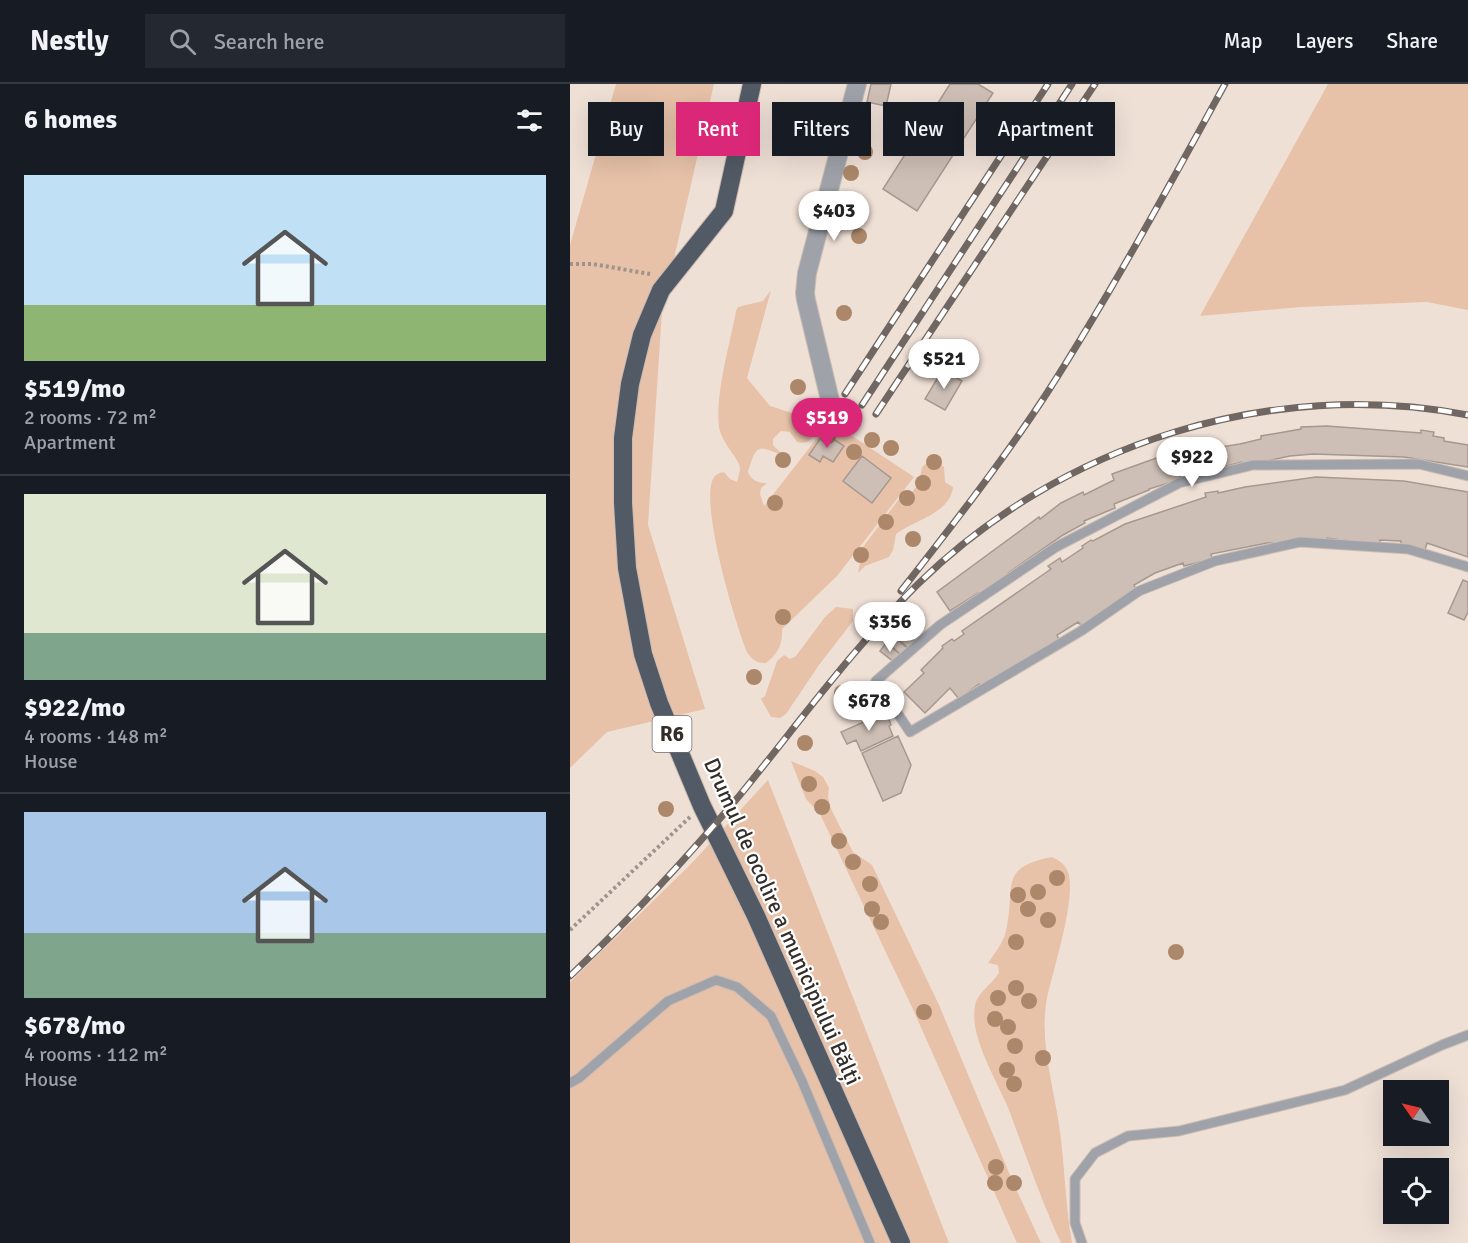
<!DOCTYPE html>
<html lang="en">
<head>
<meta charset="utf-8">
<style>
  body { margin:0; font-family:Signika,sans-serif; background:#242831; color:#f1f3f6; height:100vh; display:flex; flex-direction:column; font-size:22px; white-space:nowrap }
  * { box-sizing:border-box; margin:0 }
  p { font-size:20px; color:#9ea1a6 }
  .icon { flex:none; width:33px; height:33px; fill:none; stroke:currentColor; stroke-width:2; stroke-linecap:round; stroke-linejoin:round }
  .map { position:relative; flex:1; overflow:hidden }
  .side { display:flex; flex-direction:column; background:#171b24; width:570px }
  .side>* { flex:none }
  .guide { position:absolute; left:18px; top:18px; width:570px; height:54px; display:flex; gap:12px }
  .needle { width:39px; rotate:304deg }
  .controls { position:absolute; left:813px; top:996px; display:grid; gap:12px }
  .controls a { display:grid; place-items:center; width:66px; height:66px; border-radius:0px; background:#171b24; box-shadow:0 6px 24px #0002; font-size:30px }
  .price { position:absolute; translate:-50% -51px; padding:0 14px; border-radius:21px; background:#fff; color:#222; font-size:20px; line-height:39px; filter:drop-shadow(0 2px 3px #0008) }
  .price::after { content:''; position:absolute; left:50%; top:36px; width:18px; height:14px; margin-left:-9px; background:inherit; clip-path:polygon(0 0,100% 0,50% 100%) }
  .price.selected { background:#db2777; color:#fff }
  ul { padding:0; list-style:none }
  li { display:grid; align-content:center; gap:12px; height:318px; padding:0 24px }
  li+li { border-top:2px solid #363941 }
  li span { display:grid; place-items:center; height:186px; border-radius:0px; color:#555 }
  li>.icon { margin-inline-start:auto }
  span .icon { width:108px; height:108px; fill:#fffc; stroke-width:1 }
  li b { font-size:26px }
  h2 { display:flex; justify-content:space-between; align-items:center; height:72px; padding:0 24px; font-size:26px }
  .chip { padding:0 21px; border-radius:0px; background:#171b24; box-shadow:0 6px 24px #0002; font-size:21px; line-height:54px }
  .chip.selected { background:#db2777; color:#fff }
  header { display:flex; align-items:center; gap:36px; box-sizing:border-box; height:84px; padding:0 30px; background:#171b24; border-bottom:2px solid #363941 }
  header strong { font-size:28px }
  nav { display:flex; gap:33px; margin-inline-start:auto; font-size:21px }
  .search { width:420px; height:54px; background:#242831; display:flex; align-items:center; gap:15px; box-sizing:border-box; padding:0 21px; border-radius:0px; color:#9ea1a6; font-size:22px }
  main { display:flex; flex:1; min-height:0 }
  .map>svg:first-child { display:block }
  .green { fill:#e7c1a8 }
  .building { fill:#cebfb6; stroke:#a7988f; stroke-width:1.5 }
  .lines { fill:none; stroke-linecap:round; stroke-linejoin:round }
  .lane-casing { stroke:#cabcb4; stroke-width:11 }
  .street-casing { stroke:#cabcb4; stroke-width:20 }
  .highway-casing { stroke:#cabcb4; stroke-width:20 }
  .path { stroke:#9f948d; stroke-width:4; stroke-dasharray:3 3; stroke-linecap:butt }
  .lane { stroke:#9fa3a9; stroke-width:9 }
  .street { stroke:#9fa3a9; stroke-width:18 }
  .highway { stroke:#525a66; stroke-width:18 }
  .rail-casing { stroke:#706762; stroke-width:7 }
  .rail { stroke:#fff; stroke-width:4.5; stroke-dasharray:14; stroke-linecap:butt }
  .tree { fill:#ac8769 }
  .labels { text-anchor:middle; stroke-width:4.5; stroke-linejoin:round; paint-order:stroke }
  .shield { fill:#fff; stroke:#716d6b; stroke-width:1.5 }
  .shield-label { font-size:21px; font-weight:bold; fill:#342e2b }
  .street-label { font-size:22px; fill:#342e2b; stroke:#fff }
</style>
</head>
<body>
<header>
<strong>Nestly</strong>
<div class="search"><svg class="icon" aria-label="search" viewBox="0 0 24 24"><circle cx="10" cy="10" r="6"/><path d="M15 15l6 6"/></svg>Search here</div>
<nav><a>Map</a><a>Layers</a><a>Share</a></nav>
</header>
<main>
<section class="side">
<h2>6 homes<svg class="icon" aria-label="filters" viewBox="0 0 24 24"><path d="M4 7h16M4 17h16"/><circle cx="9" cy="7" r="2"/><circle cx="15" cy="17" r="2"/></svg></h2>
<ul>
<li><span style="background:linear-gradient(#bfe0f5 70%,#8fb573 0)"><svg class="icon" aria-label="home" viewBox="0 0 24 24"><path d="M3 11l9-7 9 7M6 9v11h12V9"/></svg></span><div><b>$519/mo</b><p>2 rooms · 72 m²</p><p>Apartment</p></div></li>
<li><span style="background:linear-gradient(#dfe7d0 75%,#7fa58c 0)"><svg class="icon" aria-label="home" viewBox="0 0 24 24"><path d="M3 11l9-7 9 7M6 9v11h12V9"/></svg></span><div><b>$922/mo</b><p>4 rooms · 148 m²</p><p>House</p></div></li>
<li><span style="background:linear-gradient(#a9c7e8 65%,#7fa58c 0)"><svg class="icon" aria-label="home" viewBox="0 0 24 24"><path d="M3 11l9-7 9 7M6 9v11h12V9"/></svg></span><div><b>$678/mo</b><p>4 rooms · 112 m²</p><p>House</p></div></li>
</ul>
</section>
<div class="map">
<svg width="898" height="1159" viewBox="0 0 898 1159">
  <rect width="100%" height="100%" fill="#efe0d6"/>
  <path class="green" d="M 46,0 L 144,0 L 92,227 L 78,441 L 135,625 L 37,648 L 0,684 L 0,161 Z
    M 758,0 L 898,0 L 898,226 L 857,218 L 731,223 L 630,232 Z
    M 201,206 L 177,294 L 200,322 L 241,335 C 246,348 244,362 227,358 L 220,348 L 211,347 L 203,355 L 203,361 L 213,371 C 187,362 187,359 178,388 C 182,397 188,399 197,399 L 191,404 L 190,410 L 194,422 L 258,340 L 267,342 L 344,393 L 267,492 L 212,545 C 213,560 208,570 196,579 C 186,579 182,576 177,568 C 165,539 130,421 143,395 C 146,390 149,389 154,388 L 160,395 L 167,398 C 168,394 170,388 170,384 C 169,374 152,360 149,343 C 145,310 160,260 166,227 L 168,223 L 193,217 Z
    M 363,374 L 374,383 L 375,398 L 383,403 C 380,430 344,436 326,450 L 323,466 L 319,473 L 295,482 L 288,489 L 290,478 L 287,471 L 332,411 L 342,408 L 349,400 L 352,383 Z
    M 266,523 L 283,525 L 283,537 L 249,581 L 216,630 L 210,634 L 201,633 L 191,615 L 195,612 L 207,577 L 214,571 L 220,575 L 226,572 L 255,533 Z
    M 221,677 L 245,687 L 253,693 L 259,704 L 258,713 L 261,725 L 283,768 L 302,781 L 369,921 L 442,1096 L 471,1159 L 447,1159 L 341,921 L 250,730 L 236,715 Z
    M 198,696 L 379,1159 L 0,1159 L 0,898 L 120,781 Z
    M 482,773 C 489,776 495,780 498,788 C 507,813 483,886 477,914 C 469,956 483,999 489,1041 C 495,1080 495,1120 502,1159 L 491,1159 L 485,1146 C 468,1107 454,1066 439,1026 C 427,996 399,953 405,922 C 407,909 422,900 429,889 L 428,881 L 418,879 C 427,866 435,857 437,842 C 445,802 429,783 482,773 Z"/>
  <path class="building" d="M 301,0 L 321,0 L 316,22 L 297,18 Z
    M 380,0 L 408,0 L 423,9 L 347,127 L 313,105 Z
    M 373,285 L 392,297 L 375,326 L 355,315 Z
    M 757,342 L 851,349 L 851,346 L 864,348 L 863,352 L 874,354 L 874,357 L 898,361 L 898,383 L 834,373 L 743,370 L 720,372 L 674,382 L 672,378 L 636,387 L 637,390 L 625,393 L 624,388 L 610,392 L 611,395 L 579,405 L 579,406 L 544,420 L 545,424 L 514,437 L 515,439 L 493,451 L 438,489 L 439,490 L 409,511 L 408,509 L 380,527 L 367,508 L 469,433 L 470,435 L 491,419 L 513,408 L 514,411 L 544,396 L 542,390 L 592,372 L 594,378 L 606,375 L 605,371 L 631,364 L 632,366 L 670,360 L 691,355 L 691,352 L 731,345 L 731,343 Z
    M 254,349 L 274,362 L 263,378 L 253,372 L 250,378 L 239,371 Z
    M 292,372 L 321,394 L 302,419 L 273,397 Z
    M 746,393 L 834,397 L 898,408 L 898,473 L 857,459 L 855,466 L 831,463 L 831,457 L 810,456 L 809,461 L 757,454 L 756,457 L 697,459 L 641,470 L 642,475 L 614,482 L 613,479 L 585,489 L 564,501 L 566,505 L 513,543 L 508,538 L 487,551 L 489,556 L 414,606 L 409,600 L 389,615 L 380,604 L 355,629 L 334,608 L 354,589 L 351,586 L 373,564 L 372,562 L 382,555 L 384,557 L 394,550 L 392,547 L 481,485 L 478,482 L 490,474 L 492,478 L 513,464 L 512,462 L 521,456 L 523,457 L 555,440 L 636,413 L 635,409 L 648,407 L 648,409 L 675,403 Z
    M 893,496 L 898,498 L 898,528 L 894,536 L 878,529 Z
    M 333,546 L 345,557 L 338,564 L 326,553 Z
    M 324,552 L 337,564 L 331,571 L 318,559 Z
    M 316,559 L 331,571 L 324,578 L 310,567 Z
    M 316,628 L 321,641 L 319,642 L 323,652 L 291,667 L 286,656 L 277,660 L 271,648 Z
    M 328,652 L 341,681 L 331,709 L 313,717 L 292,669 Z"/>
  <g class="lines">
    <g class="lane-casing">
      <path id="lane" d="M 898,392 L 849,380 L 683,381 L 609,399 L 486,463 L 370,541 L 306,597 L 340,648 L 511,547 L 569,507 L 645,477 L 730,458 L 838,465 L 898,483
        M 0,999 L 9,994 L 98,917 L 146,896 L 167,903 L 201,932 L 232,997 L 300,1159
        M 512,1159 L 505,1139 L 505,1095 L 525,1069 L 558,1052 L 609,1047 L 775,1006 L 872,961 L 898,951"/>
    </g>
    <g class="street-casing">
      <path id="street" d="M 260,316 L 236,216 L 235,209 L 237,189 L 287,0"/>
    </g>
    <g class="highway-casing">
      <path id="highway" d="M 182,0 L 154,127 L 91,206 L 72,251 L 60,300 L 53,354 L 53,419 L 57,484 L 73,570 L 89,619 L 132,722 L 186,832 L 331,1159"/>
    </g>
    <path class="path" d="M 0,180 L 23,180 L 80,190
      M 0,846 L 120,733"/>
    <use href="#lane" class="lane"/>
    <use href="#street" class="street"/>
    <use href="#highway" class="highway"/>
    <g class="rail-casing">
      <path id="rail" d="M 275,310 L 478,0
        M 292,321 L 502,0
        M 306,330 L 525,0
        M 331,507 C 381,443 432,378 477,309 C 541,209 598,104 655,0
        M 0,892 C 60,835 117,774 170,711 C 228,640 282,565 348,500 C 491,360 700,293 898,331"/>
    </g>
    <use href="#rail" class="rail"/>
  </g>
  <g class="tree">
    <circle cx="295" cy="68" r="8"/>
    <circle cx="281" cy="89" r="8"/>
    <circle cx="264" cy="143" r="8"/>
    <circle cx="289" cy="152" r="8"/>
    <circle cx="274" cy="229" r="8"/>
    <circle cx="228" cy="303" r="8"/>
    <circle cx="258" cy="352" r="8"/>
    <circle cx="302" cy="356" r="8"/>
    <circle cx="321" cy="364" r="8"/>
    <circle cx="284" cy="368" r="8"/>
    <circle cx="213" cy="376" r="8"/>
    <circle cx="364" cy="378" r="8"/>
    <circle cx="353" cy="399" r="8"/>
    <circle cx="337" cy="414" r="8"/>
    <circle cx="205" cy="419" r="8"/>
    <circle cx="316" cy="438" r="8"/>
    <circle cx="343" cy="455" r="8"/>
    <circle cx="291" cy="471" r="8"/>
    <circle cx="213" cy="533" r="8"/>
    <circle cx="322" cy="550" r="8"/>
    <circle cx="184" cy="593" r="8"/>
    <circle cx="272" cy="609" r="8"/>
    <circle cx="235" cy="659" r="8"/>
    <circle cx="239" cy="700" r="8"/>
    <circle cx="252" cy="723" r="8"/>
    <circle cx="96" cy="725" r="8"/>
    <circle cx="269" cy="757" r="8"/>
    <circle cx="283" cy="778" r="8"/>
    <circle cx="487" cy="794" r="8"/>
    <circle cx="300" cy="800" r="8"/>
    <circle cx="468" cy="808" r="8"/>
    <circle cx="448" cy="811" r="8"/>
    <circle cx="302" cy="825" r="8"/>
    <circle cx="458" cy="825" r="8"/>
    <circle cx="478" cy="836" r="8"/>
    <circle cx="311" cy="838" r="8"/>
    <circle cx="446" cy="858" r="8"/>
    <circle cx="606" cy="868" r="8"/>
    <circle cx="446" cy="904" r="8"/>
    <circle cx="428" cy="914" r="8"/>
    <circle cx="459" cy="917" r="8"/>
    <circle cx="354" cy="928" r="8"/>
    <circle cx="425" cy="935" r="8"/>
    <circle cx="438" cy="943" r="8"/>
    <circle cx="445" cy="962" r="8"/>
    <circle cx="473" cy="974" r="8"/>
    <circle cx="437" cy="986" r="8"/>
    <circle cx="444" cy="1000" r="8"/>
    <circle cx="426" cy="1083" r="8"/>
    <circle cx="425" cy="1099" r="8"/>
    <circle cx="444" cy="1099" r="8"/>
  </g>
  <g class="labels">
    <rect class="shield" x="82.5" y="632" width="39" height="36" rx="4.5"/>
    <g class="shield-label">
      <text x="102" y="657">R6</text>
    </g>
    <g class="street-label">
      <text transform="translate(213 837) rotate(66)" y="8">Drumul de ocolire a municipiului Bălți</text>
    </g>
  </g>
</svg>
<div class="controls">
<a><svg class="needle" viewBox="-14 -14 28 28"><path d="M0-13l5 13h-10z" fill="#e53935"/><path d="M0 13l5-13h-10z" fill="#9ea1a6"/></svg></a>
<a><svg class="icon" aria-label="locate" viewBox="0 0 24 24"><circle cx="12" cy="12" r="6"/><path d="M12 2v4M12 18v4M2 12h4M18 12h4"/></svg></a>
</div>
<b class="price" style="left:264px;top:158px">$403</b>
<b class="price" style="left:374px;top:306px">$521</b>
<b class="price selected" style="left:257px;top:365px">$519</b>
<b class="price" style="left:622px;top:404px">$922</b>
<b class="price" style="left:320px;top:569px">$356</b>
<b class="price" style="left:299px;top:648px">$678</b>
<div class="guide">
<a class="chip">Buy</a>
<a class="chip selected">Rent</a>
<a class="chip">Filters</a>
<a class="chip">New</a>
<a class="chip">Apartment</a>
</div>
</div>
</main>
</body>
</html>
